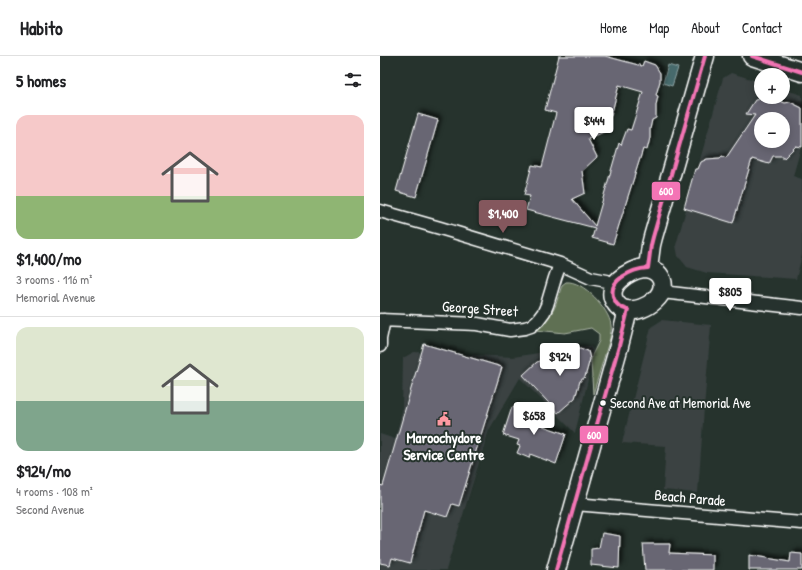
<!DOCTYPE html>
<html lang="en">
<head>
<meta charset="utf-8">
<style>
  body { margin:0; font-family:"Patrick Hand",sans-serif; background:#f2f2f2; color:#202124; height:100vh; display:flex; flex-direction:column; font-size:15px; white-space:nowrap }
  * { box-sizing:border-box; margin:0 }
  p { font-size:13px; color:#757577 }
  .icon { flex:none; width:22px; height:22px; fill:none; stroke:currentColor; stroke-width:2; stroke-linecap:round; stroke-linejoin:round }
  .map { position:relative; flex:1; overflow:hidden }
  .sheet { display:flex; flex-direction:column; background:#fff; width:380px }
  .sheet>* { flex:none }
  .buttons { position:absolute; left:374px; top:12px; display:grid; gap:8px }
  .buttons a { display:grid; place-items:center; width:36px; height:36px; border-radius:50%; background:#fff; box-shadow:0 2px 10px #0003; font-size:20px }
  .price { position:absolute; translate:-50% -34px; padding:0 9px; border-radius:4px; background:#fff; color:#222; font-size:13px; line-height:26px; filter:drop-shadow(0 1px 2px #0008) }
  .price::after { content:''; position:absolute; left:50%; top:24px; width:12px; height:9px; margin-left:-6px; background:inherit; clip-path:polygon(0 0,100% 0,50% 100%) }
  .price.on { background:#84575d; color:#fff }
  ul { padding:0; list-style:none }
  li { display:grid; align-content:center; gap:8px; height:212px; padding:0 16px }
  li+li { border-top:1px solid #e0e0e0 }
  li span { display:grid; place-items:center; height:124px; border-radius:12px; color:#555 }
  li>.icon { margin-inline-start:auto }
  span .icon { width:72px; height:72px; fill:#fffc; stroke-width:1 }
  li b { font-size:17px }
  h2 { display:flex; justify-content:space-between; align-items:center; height:48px; padding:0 16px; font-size:17px }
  header { display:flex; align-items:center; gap:24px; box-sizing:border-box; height:56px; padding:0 20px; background:#fff; border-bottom:1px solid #e0e0e0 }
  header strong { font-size:19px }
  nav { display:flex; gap:22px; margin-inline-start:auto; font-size:14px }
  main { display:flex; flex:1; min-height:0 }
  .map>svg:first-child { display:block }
  .built { fill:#3a4242; fill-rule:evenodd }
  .green { fill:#5e6f52; stroke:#aeb7a8 }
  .water { fill:#476b6c; stroke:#91a6a7 }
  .building { fill:#676673; stroke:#fff; fill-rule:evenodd; filter:url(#shadow) }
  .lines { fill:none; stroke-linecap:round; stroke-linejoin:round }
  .street-casing { stroke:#fff; stroke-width:15 }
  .secondary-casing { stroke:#fff; stroke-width:21 }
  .street { stroke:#26332d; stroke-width:12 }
  .secondary { stroke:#26332d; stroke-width:18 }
  .bus-1-casing { stroke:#26332d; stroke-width:7 }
  .bus-1 { stroke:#f474b5; stroke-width:4 }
  .bus-dot { fill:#fff; stroke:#26332d; stroke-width:1.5 }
  .labels { text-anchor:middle; stroke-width:4; stroke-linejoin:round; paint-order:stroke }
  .bus-label { font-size:14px; fill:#fff; stroke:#26332d; text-anchor:start }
  .street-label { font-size:15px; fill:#fff; stroke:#26332d }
  .poi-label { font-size:15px; font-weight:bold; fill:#fff; stroke:#26332d }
  .line-badge { stroke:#26332d; stroke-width:1.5 }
  .badge-label { font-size:11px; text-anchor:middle; font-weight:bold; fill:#fff }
</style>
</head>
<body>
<header>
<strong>Habito</strong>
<nav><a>Home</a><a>Map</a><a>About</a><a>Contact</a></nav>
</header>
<main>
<section class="sheet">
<h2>5 homes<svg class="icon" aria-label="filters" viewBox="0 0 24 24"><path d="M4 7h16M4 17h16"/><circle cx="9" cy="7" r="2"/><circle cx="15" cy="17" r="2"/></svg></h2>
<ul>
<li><span style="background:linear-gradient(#f6c9c9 65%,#8fb573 0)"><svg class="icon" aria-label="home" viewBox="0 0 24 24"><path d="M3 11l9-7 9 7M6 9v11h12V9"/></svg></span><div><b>$1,400/mo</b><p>3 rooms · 116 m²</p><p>Memorial Avenue</p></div></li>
<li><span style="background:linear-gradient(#dfe7d0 60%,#7fa58c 0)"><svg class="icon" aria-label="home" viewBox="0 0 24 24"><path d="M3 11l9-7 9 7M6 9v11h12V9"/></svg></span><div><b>$924/mo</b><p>4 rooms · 108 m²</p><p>Second Avenue</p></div></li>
</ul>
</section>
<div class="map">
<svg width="422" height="514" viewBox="0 0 422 514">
  <defs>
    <filter id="shadow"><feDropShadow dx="3.5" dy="-3.5" stdDeviation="2" flood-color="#0009"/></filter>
  </defs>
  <rect width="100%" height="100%" fill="#26332d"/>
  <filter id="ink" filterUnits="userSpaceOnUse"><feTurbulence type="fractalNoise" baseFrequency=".025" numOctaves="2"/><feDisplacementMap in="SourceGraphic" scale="8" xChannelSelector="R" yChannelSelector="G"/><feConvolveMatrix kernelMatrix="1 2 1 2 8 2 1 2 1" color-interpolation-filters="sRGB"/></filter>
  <g filter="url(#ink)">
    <path class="built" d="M 351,17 L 381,26 L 381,41 L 403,41 L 403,33 L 422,39 L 422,88 L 413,120 L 422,123 L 422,199 L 416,223 L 327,217 L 307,211 L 298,200 L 296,189 L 343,22 ZM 381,63 L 403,63 L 403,85 L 381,85 Z
      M 282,264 L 331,269 L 324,352 L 318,437 L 283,434 L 286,390 L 242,387 L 271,271 Z
      M 203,290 L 210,290 L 213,293 L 214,299 L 195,377 L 140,322 L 109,374 L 66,514 L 0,514 L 0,378 L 15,383 L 22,355 L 23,302 L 34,296 L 133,301 Z"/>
    <path class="green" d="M 186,226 C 203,224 229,253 231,269 C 232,273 230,278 230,282 L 213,338 L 211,306 L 212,299 L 219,285 L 219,278 L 211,272 L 185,277 L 156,274 C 164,266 173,258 176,248 C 178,242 180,235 182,229 Z"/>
    <path class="water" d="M 288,9 L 298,12 L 292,30 L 283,27 Z"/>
    <path class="building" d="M 179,0 L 225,0 L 262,10 L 264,5 L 275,9 L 280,17 L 280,25 L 276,39 L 278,40 L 276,49 L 276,62 L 272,64 L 270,73 L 270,82 L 267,94 L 263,93 L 233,188 L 212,182 L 215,172 L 146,154 L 150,140 L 144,139 L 152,109 L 162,111 L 176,57 L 165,54 ZM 239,29 L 263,36 L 251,74 L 247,73 L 241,89 L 239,87 L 215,170 L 192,143 L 205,137 L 202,115 L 217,101 L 208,83 L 226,75 L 216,67 L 231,60 Z
      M 392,42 L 405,47 L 410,46 L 422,52 L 422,91 L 416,90 L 403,103 L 403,100 L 393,100 L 389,108 L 372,103 L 353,167 L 304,152 L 315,113 L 318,113 L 321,106 L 327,103 L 340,102 L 342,100 L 346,102 L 375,59 L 366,58 L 375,44 ZM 381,63 L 403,63 L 403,85 L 381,85 Z
      M 38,58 L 58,64 L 36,141 L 16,135 Z
      M 44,288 L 122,311 L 79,450 L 72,448 L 67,461 L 44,454 L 30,507 L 12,502 L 10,509 L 0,507 L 0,429 L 3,430 Z
      M 200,292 L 208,295 L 210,303 L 205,321 L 200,325 L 195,342 L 178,357 L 143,319 L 157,306 L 164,304 L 167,300 Z
      M 132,351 L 169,365 L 163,370 L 186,378 L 176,408 L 150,398 L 149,402 L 137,397 L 140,390 L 137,389 L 139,384 L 123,379 Z
      M 222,477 L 240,480 L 239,512 L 211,509 L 211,493 L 219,492 Z
      M 263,488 L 290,488 L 289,497 L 333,499 L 333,514 L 265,514 Z
      M 411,497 L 422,498 L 422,514 L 369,514 L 369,499 L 410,506 Z"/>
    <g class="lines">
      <g class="street-casing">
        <path id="street" d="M 0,155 L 60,172 L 167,204 L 180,208 L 211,222 L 227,225 L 235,229
          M 282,236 L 422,252
          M 0,264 L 97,268 L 130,274 L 145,272 L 151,270 L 158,264 L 164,256 L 167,249 L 175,222 L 180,208
          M 0,290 L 0,283 L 4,264
          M 195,448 L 422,467"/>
      </g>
      <g class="secondary-casing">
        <path id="secondary" d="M 372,0 L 422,16
          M 263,212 C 270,212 275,214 279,219 C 293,237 264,257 248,254 C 242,254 238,251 235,246 C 224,229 250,214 263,212 Z
          M 268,212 L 271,189 L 273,181 L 325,0
          M 176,514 L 239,290 L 248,254"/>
      </g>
      <use href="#street" class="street"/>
      <use href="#secondary" class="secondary"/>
      <g class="bus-1-casing">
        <path id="bus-1" d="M 372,0 L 422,16
          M 176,514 L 239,290 L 248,254 C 241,252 237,250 234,243 C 226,224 253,213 268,212 L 271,189 L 273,181 L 325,0"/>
      </g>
      <use href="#bus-1" class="bus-1"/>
    </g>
  </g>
  <defs>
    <g id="civic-bare" transform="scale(1.08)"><path d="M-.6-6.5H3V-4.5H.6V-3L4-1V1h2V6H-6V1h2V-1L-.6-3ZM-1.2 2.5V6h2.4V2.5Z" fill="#ff9aa2" stroke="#26332d" stroke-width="2.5" paint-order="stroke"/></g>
  </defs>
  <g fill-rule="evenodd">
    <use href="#civic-bare" x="64" y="363"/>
  </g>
  <circle class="bus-dot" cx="223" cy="347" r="3.5"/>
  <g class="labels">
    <g class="bus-label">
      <text x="230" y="352">Second Ave at Memorial Ave</text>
    </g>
    <g class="street-label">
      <text transform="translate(100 253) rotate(4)" y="5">George Street</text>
      <text transform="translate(310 442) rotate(5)" y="5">Beach Parade</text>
    </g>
    <g class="poi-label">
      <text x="64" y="387">Maroochydore<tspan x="64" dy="17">Service Centre</tspan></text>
    </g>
  </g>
  <g class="line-badge">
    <rect x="271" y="125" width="30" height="20" rx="4" fill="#f474b5"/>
    <rect x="199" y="369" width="30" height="19" rx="4" fill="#f474b5"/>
  </g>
  <g class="badge-label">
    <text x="286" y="139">600</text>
    <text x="214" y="383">600</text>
  </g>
</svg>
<div class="buttons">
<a>+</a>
<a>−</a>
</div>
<b class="price" style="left:214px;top:85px">$444</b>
<b class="price on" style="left:123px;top:178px">$1,400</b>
<b class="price" style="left:350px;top:256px">$805</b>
<b class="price" style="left:180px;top:321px">$924</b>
<b class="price" style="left:154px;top:380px">$658</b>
</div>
</main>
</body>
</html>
